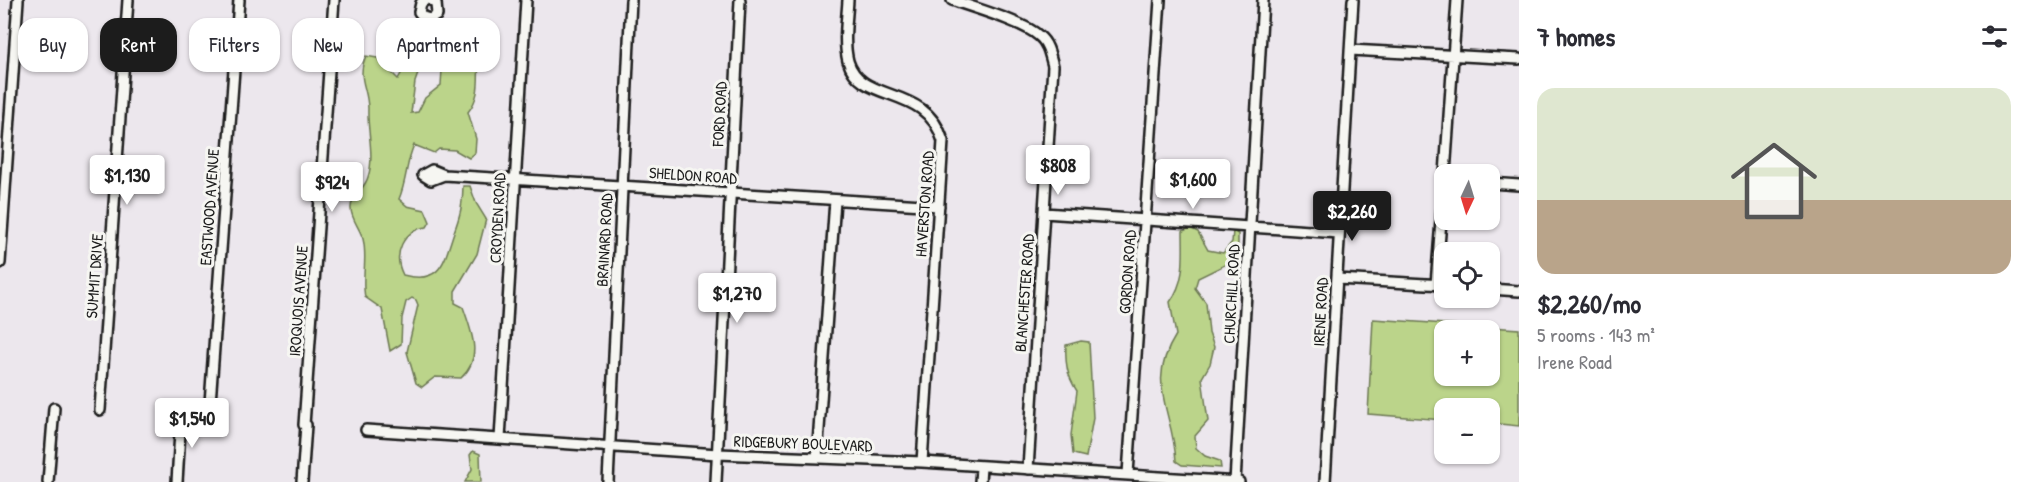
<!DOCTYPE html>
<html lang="en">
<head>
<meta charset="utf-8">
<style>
  body { margin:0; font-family:"Patrick Hand",sans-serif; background:#f7f7f7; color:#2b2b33; height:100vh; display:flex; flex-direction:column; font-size:22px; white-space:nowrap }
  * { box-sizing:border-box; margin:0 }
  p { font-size:20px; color:#7c7c81 }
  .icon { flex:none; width:33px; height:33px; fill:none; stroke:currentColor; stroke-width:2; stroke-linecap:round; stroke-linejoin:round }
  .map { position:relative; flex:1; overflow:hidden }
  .drawer { display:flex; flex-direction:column; background:#fff; width:510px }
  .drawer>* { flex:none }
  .top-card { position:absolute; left:18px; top:18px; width:570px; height:54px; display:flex; gap:12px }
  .needle { width:39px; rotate:184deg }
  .fabs { position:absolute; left:1434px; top:164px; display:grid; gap:12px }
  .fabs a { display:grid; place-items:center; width:66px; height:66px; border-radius:12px; background:#fff; box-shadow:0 2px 4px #0004; font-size:30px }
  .price { position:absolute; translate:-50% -51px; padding:0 14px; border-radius:6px; background:#fff; color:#222; font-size:20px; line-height:39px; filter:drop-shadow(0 2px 3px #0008) }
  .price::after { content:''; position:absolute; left:50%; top:36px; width:18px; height:14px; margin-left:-9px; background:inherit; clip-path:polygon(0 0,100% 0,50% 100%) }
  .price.on { background:#1c1c1c; color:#fff }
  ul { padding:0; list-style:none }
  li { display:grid; align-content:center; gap:12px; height:318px; padding:0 18px }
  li+li { border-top:2px solid #e1e1e2 }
  li span { display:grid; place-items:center; height:186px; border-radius:18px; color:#555 }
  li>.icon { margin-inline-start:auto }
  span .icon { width:108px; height:108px; fill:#fffc; stroke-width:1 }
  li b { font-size:26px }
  h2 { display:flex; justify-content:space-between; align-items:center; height:72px; padding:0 18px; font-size:26px }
  .tag { padding:0 21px; border-radius:18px; background:#fff; box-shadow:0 2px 4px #0004; font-size:21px; line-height:54px }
  .tag.on { background:#1c1c1c; color:#fff }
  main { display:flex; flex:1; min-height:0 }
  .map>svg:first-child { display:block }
  .green { fill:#bbd48a; stroke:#6c7853; stroke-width:1.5; fill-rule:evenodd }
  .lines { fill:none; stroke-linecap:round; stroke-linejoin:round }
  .minor-casing { stroke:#1c1c1c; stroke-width:14 }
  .minor { stroke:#f6f6f2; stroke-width:9 }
  .labels { text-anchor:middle; stroke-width:6; stroke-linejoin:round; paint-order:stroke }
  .street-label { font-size:16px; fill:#1c1c1c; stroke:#f6f6f2 }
</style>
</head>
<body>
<main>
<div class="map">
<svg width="1519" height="482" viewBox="0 0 1519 482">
  <rect width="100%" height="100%" fill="#ece7ed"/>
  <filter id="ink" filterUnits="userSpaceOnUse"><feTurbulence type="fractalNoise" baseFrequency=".0167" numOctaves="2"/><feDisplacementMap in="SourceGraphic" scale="12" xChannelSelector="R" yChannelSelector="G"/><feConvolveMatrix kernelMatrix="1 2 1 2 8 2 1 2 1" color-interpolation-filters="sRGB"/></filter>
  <g filter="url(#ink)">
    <path class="green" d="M 477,24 L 488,26 L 491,31 C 467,60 489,86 468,112 L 476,139 L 475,153 L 469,158 L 455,150 L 439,149 L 434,153 L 414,145 C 406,162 407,180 399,199 L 407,206 L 425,210 L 430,222 L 427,227 C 403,230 392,254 403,275 C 442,285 444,261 454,232 C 460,216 463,204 463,186 L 470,186 L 476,203 L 486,219 L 477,254 L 455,291 L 455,303 L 463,307 C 472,333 483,358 461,378 L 435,377 L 422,387 L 416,383 L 407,352 L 418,305 L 416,300 L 412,298 L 406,302 L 402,318 L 401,344 L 390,351 L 382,309 L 365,297 C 361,277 368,259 363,239 C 360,229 351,218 351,209 C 350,197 365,189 368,177 C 375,156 367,131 368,109 C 368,88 356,77 366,56 L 377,58 L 398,79 L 407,63 L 420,68 L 415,82 L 411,113 L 418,112 L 425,98 L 441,85 L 443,54 L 469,35 Z
      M 1190,228 L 1198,232 L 1208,250 L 1223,253 L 1232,242 L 1233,231 L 1238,234 L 1238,251 L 1235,260 L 1198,278 L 1195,288 L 1206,303 L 1209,333 L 1214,347 L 1210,364 L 1202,378 L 1208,421 L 1195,436 L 1196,448 L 1205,456 L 1220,461 L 1221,468 L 1182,465 L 1176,461 C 1173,410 1145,384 1176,335 L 1170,302 C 1186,280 1183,257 1183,231 Z
      M 1373,319 L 1519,329 L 1519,426 L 1490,423 L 1490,408 L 1444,408 L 1444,420 L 1368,414 ZM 1444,330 L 1490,330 L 1490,375 L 1444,375 Z
      M 1081,341 L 1089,342 L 1093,418 L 1086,457 L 1073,454 L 1071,435 L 1077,391 C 1067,376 1065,363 1066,345 Z
      M 473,451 L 480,454 L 481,482 L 465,482 L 472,469 L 470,455 Z"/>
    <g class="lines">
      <g class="minor-casing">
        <path id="minor" d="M 426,0 L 421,3 L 419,12 L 423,17 L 430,19 L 437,15 L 436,3 L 431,0
          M 848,0 C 847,20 843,41 848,61 C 861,105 926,83 943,141 L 922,462
          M 952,0 C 974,8 1024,22 1039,36 C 1048,43 1050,55 1053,66 L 1028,469
          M 1350,50 L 1519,59
          M 1445,174 L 1457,0
          M 444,175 L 431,180 L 423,175 L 432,170 L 444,175 L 939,206
          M 1490,183 L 1519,185
          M 1044,213 L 1339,233
          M 0,263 L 18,0
          M 1337,279 L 1444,285
          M 1436,285 L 1444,182
          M 1490,289 L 1519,291
          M 100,410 L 128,0
          M 209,417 L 239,0
          M 304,425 L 334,0
          M 366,430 L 718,454 L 922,462 L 1239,482
          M 500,439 L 526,0
          M 817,458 L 835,200
          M 1128,474 L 1160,0
          M 48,482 L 54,408
          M 177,482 L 181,415
          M 302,482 L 306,425
          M 608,482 L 631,0
          M 716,482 L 740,0
          M 980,482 L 981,467
          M 1235,482 L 1263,0
          M 1325,482 L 1353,0"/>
      </g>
      <use href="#minor" class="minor"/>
    </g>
  </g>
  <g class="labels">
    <g class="street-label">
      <text transform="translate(719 114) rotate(-87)" y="6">FORD ROAD</text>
      <text transform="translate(693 175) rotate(4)" y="6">SHELDON ROAD</text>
      <text transform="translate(924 204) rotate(-86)" y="6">HAVERSTON ROAD</text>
      <text transform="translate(209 207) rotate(-86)" y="6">EASTWOOD AVENUE</text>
      <text transform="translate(497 218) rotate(-87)" y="6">CROYDEN ROAD</text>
      <text transform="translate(604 240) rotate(-87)" y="6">BRAINARD ROAD</text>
      <text transform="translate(1127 272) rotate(-86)" y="6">GORDON ROAD</text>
      <text transform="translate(94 276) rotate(-86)" y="6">SUMMIT DRIVE</text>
      <text transform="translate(1024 293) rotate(-86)" y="6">BLANCHESTER ROAD</text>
      <text transform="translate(1231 294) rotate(-87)" y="6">CHURCHILL ROAD</text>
      <text transform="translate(298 301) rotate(-86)" y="6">IROQUOIS AVENUE</text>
      <text transform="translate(1320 312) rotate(-87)" y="6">IRENE ROAD</text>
      <text transform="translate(803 443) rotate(2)" y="6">RIDGEBURY BOULEVARD</text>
    </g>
  </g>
</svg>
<div class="fabs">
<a><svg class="needle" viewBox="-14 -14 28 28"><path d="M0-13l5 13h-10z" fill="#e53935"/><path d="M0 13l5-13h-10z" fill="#7c7c81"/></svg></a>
<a><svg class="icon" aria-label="locate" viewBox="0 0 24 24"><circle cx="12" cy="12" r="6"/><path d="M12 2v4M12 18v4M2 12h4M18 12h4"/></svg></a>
<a>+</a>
<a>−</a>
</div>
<b class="price" style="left:1058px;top:196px">$808</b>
<b class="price" style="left:127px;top:206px">$1,130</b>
<b class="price" style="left:1193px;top:210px">$1,600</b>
<b class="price" style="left:332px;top:213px">$924</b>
<b class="price on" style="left:1352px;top:242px">$2,260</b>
<b class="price" style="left:737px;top:324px">$1,270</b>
<b class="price" style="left:192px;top:449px">$1,540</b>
<div class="top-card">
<a class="tag">Buy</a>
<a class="tag on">Rent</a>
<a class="tag">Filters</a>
<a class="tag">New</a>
<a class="tag">Apartment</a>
</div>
</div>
<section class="drawer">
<h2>7 homes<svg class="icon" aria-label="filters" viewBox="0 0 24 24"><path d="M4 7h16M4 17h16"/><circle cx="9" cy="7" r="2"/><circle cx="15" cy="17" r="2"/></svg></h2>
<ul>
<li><span style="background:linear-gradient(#dfe7d0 60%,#b9a48a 0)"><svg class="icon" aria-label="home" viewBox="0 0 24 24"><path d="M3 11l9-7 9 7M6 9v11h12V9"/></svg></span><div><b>$2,260/mo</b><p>5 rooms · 143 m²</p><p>Irene Road</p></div></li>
</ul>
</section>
</main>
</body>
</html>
